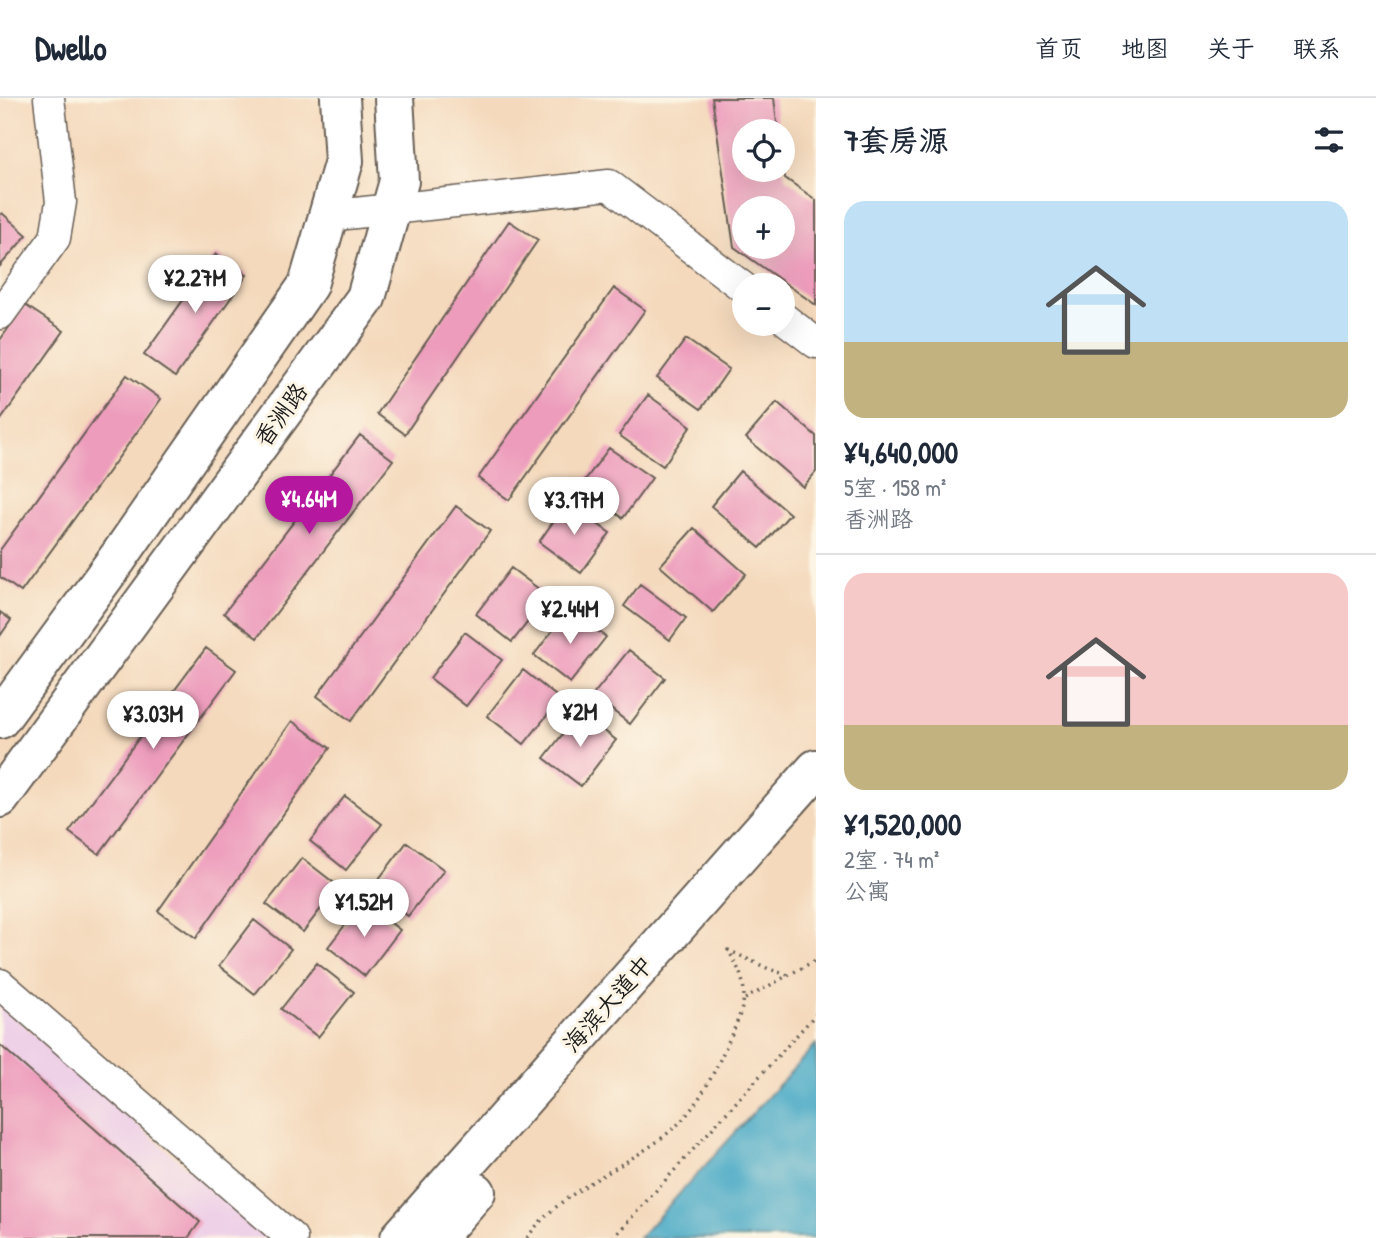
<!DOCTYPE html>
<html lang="zh">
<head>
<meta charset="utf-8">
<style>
  body { margin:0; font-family:"Patrick Hand","LXGW WenKai TC",sans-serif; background:#f6f6f7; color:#1f2937; height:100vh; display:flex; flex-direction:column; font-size:26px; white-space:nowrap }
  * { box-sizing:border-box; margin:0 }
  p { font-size:23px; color:#747a83 }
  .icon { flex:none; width:38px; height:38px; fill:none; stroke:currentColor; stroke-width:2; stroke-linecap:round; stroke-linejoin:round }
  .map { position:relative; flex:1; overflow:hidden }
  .drawer { display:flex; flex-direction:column; background:#fff; width:560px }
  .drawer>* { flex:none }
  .buttons { position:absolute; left:732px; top:21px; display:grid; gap:14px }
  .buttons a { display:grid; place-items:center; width:63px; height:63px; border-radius:50%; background:#fff; box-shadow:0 7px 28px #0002; font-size:35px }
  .price { position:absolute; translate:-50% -60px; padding:0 16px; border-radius:24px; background:#fff; color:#222; font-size:23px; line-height:46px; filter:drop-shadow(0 2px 4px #0008) }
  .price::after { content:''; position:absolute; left:50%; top:42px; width:21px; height:16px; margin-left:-10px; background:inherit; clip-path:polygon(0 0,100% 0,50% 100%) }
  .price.selected { background:#b5179e; color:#fff }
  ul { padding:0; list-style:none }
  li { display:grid; align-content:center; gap:14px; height:371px; padding:0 28px }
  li+li { border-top:2px solid #e0e1e3 }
  li span { display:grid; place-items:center; height:217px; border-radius:21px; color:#555 }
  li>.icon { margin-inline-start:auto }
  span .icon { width:126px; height:126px; fill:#fffc; stroke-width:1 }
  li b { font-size:30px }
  h2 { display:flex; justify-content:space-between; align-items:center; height:84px; padding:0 28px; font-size:30px }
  header { display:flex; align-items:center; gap:42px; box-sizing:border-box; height:98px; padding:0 35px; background:#fff; border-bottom:2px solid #e0e1e3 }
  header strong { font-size:33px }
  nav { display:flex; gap:38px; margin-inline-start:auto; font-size:24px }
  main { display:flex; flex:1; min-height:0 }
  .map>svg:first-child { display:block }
  .built { fill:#eed0e7 }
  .water { fill:#46a9c6; stroke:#316271; stroke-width:2 }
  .building { fill:#ed9cbc; fill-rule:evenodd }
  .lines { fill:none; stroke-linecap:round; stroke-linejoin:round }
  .minor-casing { stroke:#685e54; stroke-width:33 }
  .major-casing { stroke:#685e54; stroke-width:42 }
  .path { stroke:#685e54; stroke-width:3.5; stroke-dasharray:2 5; stroke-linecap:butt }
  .minor { stroke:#fff; stroke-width:30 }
  .major { stroke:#fff; stroke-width:38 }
  .labels { text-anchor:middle; stroke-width:6; stroke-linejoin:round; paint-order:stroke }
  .street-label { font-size:24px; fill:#1c1c1c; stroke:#fcf5e5 }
</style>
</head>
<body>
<header>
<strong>Dwello</strong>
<nav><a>首页</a><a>地图</a><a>关于</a><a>联系</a></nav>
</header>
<main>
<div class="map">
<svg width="816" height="1140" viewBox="0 0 816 1140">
  <rect width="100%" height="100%" fill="#fcf5e5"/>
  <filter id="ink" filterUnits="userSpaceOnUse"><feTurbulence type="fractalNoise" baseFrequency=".0143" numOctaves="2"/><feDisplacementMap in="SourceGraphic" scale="14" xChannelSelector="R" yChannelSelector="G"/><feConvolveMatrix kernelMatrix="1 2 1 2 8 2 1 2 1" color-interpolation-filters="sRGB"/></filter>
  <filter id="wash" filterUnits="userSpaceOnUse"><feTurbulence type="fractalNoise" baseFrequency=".00686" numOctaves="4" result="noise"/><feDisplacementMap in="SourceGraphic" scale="28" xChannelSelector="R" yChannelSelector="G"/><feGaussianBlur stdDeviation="1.57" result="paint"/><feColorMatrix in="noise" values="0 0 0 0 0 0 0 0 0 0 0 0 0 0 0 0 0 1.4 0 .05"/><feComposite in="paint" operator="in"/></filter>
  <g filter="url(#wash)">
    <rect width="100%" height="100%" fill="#f4d9bc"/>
    <path class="built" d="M 0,906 L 267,1140 L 0,1140 Z"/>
    <path class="water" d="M 816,946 L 816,1140 L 639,1140 Z"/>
    <g id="blocks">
      <path class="building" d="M 712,0 L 774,0 L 778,33 L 744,33 L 744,72 L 784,72 L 785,80 L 816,102 L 816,207 L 734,149 ZM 744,110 L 782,110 L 782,149 L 744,149 Z
        M 2,115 L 27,137 L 0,168 L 0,117 Z
        M 509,123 L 538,142 L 405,336 L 377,316 Z
        M 216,156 L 247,177 L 175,279 L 144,257 Z
        M 614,190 L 645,212 L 509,402 L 478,380 Z
        M 25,207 L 64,233 L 0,323 L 0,242 Z
        M 686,241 L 729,271 L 701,311 L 657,280 Z
        M 127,277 L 161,301 L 21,494 L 0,479 L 0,452 Z
        M 648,297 L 691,328 L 663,368 L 619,337 Z
        M 777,304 L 816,338 L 816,374 L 803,389 L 746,340 Z
        M 360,337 L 393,362 L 257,540 L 224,515 Z
        M 609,350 L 652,380 L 623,420 L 580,389 Z
        M 740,373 L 790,416 L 760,450 L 711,408 Z
        M 567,404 L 610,435 L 581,475 L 539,444 Z
        M 456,408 L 490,433 L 351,623 L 317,598 Z
        M 694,430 L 746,476 L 713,514 L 660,468 Z
        M 511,470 L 548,498 L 512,544 L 476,516 Z
        M 640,486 L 686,520 L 670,542 L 624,508 Z
        M 569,511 L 606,539 L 570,585 L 534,557 Z
        M 0,514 L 11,522 L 0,538 Z
        M 465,534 L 502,562 L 466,608 L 430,580 Z
        M 206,550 L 236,572 L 99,756 L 69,734 Z
        M 629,552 L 665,580 L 630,626 L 593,597 Z
        M 523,572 L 560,601 L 524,646 L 487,618 Z
        M 580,614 L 616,642 L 581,688 L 544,660 Z
        M 292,623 L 330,650 L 196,840 L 158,813 Z
        M 345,698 L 382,726 L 346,772 L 310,743 Z
        M 407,744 L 444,772 L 408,818 L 372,790 Z
        M 302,760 L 338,788 L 303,834 L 266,806 Z
        M 363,804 L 400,832 L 365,878 L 328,849 Z
        M 254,822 L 291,851 L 255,896 L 219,868 Z
        M 317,865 L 354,894 L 318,939 L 281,911 Z
        M 0,947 L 200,1124 L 188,1140 L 0,1140 Z"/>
    </g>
  </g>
  <g filter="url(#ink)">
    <use href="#blocks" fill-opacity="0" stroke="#685e54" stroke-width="2"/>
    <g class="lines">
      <g class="minor-casing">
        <path id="minor" d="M 328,118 L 609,87 L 744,190
          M 0,216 L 55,140 L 61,104 L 49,0
          M 782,219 L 816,245
          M 0,886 L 292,1140"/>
      </g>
      <g class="major-casing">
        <path id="major" d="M 0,621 L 118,460 L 308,187 L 344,63 L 340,0
          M 0,700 L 366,200 L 399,83 L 394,0
          M 400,1140 L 816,671
          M 436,1140 L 476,1094"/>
      </g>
      <path class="path" d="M 745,901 L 816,862
        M 527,1140 C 563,1088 631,1070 676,1028 C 700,1006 716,971 729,942 C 747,904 751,889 728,852 L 769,871 L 788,877
        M 613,1140 L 816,916"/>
      <use href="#minor" class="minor"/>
      <use href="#major" class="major"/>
    </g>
  </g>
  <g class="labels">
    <g class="street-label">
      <text transform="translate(281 317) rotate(-54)" y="8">香洲路</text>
      <text transform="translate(608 906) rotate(-48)" y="8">海滨大道中</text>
    </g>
  </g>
</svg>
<div class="buttons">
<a><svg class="icon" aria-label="locate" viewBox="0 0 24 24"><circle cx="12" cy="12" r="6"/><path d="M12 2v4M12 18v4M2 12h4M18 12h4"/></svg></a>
<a>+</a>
<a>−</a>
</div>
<b class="price" style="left:195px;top:217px">¥2.27M</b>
<b class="price selected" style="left:309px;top:438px">¥4.64M</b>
<b class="price" style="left:574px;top:439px">¥3.17M</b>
<b class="price" style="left:570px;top:548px">¥2.44M</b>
<b class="price" style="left:580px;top:651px">¥2M</b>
<b class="price" style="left:153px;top:653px">¥3.03M</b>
<b class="price" style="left:364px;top:841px">¥1.52M</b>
</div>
<section class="drawer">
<h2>7套房源<svg class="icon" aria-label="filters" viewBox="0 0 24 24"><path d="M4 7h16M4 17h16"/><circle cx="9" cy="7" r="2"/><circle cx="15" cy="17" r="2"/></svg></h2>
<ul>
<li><span style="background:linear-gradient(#bfe0f5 65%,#c2b280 0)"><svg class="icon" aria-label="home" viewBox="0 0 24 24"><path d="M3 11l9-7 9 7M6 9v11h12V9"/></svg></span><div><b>¥4,640,000</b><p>5室 · 158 m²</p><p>香洲路</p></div></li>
<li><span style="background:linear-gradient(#f6c9c9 70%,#c2b280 0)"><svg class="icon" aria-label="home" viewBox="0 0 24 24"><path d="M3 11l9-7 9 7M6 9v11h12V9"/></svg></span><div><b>¥1,520,000</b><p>2室 · 74 m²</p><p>公寓</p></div></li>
</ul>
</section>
</main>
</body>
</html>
